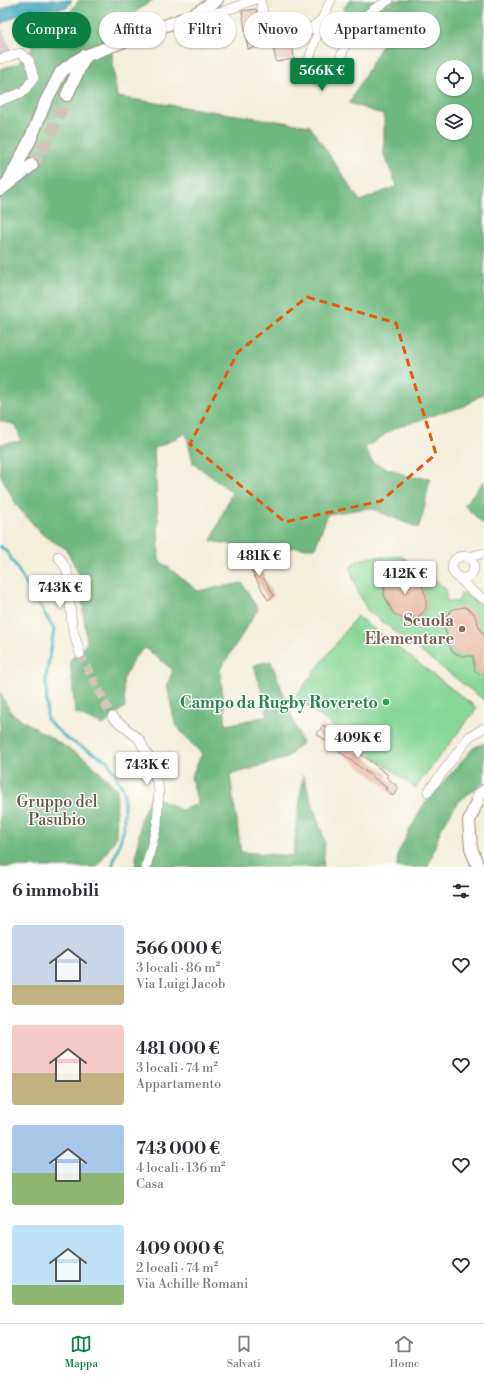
<!DOCTYPE html>
<html lang="it">
<head>
<meta charset="utf-8">
<style>
  body { margin:0; font-family:"Libre Bodoni",serif; background:#f7f7f7; color:#2b2b33; height:100vh; display:flex; flex-direction:column; font-size:15px; white-space:nowrap }
  * { box-sizing:border-box; margin:0 }
  p { font-size:13px; color:#7c7c81 }
  .icon { flex:none; width:22px; height:22px; fill:none; stroke:currentColor; stroke-width:2; stroke-linecap:round; stroke-linejoin:round }
  .map { position:relative; height:867px; overflow:hidden }
  .side { display:flex; flex-direction:column; background:#fff; flex:1 }
  .side>* { flex:none }
  .guide { position:absolute; left:12px; top:12px; width:460px; height:36px; display:flex; gap:8px }
  .buttons { position:absolute; left:436px; top:60px; display:grid; gap:8px }
  .buttons a { display:grid; place-items:center; width:36px; height:36px; border-radius:50%; background:#fff; box-shadow:0 1px 3px #0004; font-size:20px }
  .price { position:absolute; translate:-50% -34px; padding:0 9px; border-radius:4px; background:#fff; color:#222; font-size:13px; line-height:26px; filter:drop-shadow(0 1px 2px #0008) }
  .price::after { content:''; position:absolute; left:50%; top:24px; width:12px; height:9px; margin-left:-6px; background:inherit; clip-path:polygon(0 0,100% 0,50% 100%) }
  .price.active { background:#0b8043; color:#fff }
  ul { padding:0; list-style:none }
  li { display:flex; align-items:center; gap:12px; height:100px; padding:0 12px }
  li span { display:grid; place-items:center; flex:none; width:112px; height:80px; border-radius:4px; color:#555 }
  li>.icon { margin-inline-start:auto }
  span .icon { width:48px; height:48px; fill:#fffc; stroke-width:1 }
  li b { font-size:17px }
  h2 { display:flex; justify-content:space-between; align-items:center; height:48px; padding:0 12px; font-size:17px }
  .chip { padding:0 14px; border-radius:18px; background:#fff; box-shadow:0 1px 3px #0004; font-size:14px; line-height:36px }
  .chip.active { background:#0b8043; color:#fff }
  .tabs { display:flex; justify-content:space-around; align-items:center; height:56px; border-top:1px solid #e1e1e2; background:#fff; font-size:11px; color:#7c7c81 }
  .tabs a { display:grid; justify-items:center; gap:2px }
  .tabs .active { color:#0b8043 }
  .map>svg:first-child { display:block }
  .industrial { fill:#d2bdc8 }
  .green { fill:#88d796; stroke:#697b60; fill-rule:evenodd }
  .forest { fill:#6eb87f; stroke:#5c6c55; fill-rule:evenodd }
  .water { fill:#3da9bd; stroke:#446474 }
  .lines { fill:none; stroke-linecap:round; stroke-linejoin:round }
  .stream { stroke:#3da9bd; stroke-width:3 }
  .building { fill:#e8b6a0 }
  .minor-tunnel { stroke:#d2c5b8; stroke-width:9; stroke-dasharray:9 4.5; stroke-linecap:butt }
  .major-tunnel { stroke:#d2c5b8; stroke-width:12; stroke-dasharray:12 6; stroke-linecap:butt }
  .minor-casing { stroke:#9f8783; stroke-width:10 }
  .major-casing { stroke:#9f8783; stroke-width:14 }
  .minor { stroke:#fff; stroke-width:9 }
  .major { stroke:#fff; stroke-width:12 }
  .marked { fill:none; stroke:#e8590c; stroke-width:3; stroke-dasharray:8 5; stroke-linejoin:round }
  .education-dot { fill:#8d6e63; stroke:#fdfcf7; stroke-width:1.5 }
  .leisure-dot { fill:#2e9e5b; stroke:#fdfcf7; stroke-width:1.5 }
  .labels { text-anchor:middle; stroke-width:3; stroke-linejoin:round; paint-order:stroke }
  .education-label { font-size:16px; font-weight:bold; fill:#785e54; stroke:#fdfcf7; text-anchor:end }
  .leisure-label { font-size:16px; font-weight:bold; fill:#27864d; stroke:#fdfcf7; text-anchor:end }
  .park-label { font-size:16px; fill:#5d564b; stroke:#fdfcf7 }
</style>
</head>
<body>
<div class="map">
<svg width="484" height="867" viewBox="0 0 484 867">
  <rect width="100%" height="100%" fill="#fdfcf7"/>
  <filter id="ink" filterUnits="userSpaceOnUse"><feTurbulence type="fractalNoise" baseFrequency=".025" numOctaves="2"/><feDisplacementMap in="SourceGraphic" scale="8" xChannelSelector="R" yChannelSelector="G"/><feConvolveMatrix kernelMatrix="1 2 1 2 8 2 1 2 1" color-interpolation-filters="sRGB"/></filter>
  <filter id="wash" filterUnits="userSpaceOnUse"><feTurbulence type="fractalNoise" baseFrequency=".012" numOctaves="4" result="noise"/><feDisplacementMap in="SourceGraphic" scale="16" xChannelSelector="R" yChannelSelector="G"/><feGaussianBlur stdDeviation="0.9" result="paint"/><feColorMatrix in="noise" values="0 0 0 0 0 0 0 0 0 0 0 0 0 0 0 0 0 1.4 0 .05"/><feComposite in="paint" operator="in"/></filter>
  <g filter="url(#wash)">
    <rect width="100%" height="100%" fill="#f4efdb"/>
    <path class="industrial" d="M 0,29 L 2,29 L 14,56 L 0,62 Z"/>
    <path class="green" d="M 401,556 L 445,588 L 447,601 L 458,602 L 462,592 L 484,607 L 484,632 L 481,632 L 474,613 L 445,617 L 444,627 L 452,652 L 462,656 L 473,656 L 475,670 L 484,676 L 484,700 L 367,610 L 357,590 L 350,568 L 358,560 L 372,557 ZM 409,571 L 419,579 L 426,596 L 426,609 L 417,618 L 404,620 L 393,613 L 384,595 L 385,581 L 395,572 Z
      M 357,616 L 477,708 L 415,788 L 295,697 Z"/>
    <path class="forest" d="M 79,0 L 153,0 L 109,30 L 117,97 L 310,126 L 360,201 L 397,186 L 384,155 L 384,115 L 349,103 L 389,33 L 343,9 L 350,0 L 484,0 L 484,393 L 465,406 L 440,413 L 393,429 L 365,448 L 373,463 L 411,477 L 430,478 L 423,514 L 418,528 L 370,508 L 328,514 L 315,548 L 246,547 L 211,541 L 232,492 L 193,463 L 186,433 L 154,449 L 158,520 L 159,560 L 198,591 L 242,583 L 258,609 L 220,670 L 226,725 L 268,716 L 254,665 L 271,661 L 302,743 L 287,758 L 230,775 L 241,852 L 293,856 L 303,775 L 325,842 L 323,867 L 135,867 L 141,818 L 151,795 L 181,810 L 198,804 L 191,777 L 202,754 L 189,741 L 175,724 L 167,685 L 173,670 L 145,648 L 134,658 L 123,680 L 125,707 L 103,725 L 75,713 L 70,660 L 87,643 L 79,574 L 66,549 L 43,535 L 17,506 L 0,474 L 0,444 L 21,441 L 16,425 L 0,421 L 0,69 L 17,64 L 32,49 L 30,23 L 35,16 L 69,13 ZM 443,67 L 465,67 L 465,89 L 443,89 ZM 443,111 L 465,111 L 465,133 L 443,133 Z
      M 484,481 L 484,523 L 482,523 L 464,505 Z
      M 0,692 L 11,713 L 87,760 L 117,789 L 116,838 L 97,867 L 0,867 Z
      M 484,743 L 484,782 L 457,803 L 440,831 L 428,867 L 397,867 L 398,853 L 422,807 L 473,748 Z"/>
    <path class="water" d="M 21,0 L 72,0 L 67,8 L 30,10 L 0,24 L 0,10 Z"/>
    <g class="lines">
      <path class="stream" d="M 0,546 L 7,552 L 54,629 L 46,678 L 47,720 L 67,739 L 108,761 L 124,791 L 124,829 L 112,867"/>
    </g>
    <g id="blocks">
      <path class="building" d="M 256,9 L 263,46 L 248,49 L 242,11 Z
        M 292,42 L 294,59 L 276,62 L 273,45 Z
        M 250,554 L 274,596 L 268,600 L 244,558 Z
        M 409,571 L 419,579 L 426,596 L 426,609 L 417,618 L 404,620 L 393,613 L 384,595 L 385,581 L 395,572 Z
        M 465,607 L 474,613 L 481,632 L 484,632 L 484,676 L 475,671 L 473,656 L 462,656 L 452,652 L 444,627 L 445,617 L 453,609 Z
        M 323,725 L 388,775 L 386,777 L 399,788 L 393,796 L 385,789 L 387,788 L 317,734 Z"/>
    </g>
  </g>
  <g filter="url(#ink)">
    <use href="#blocks" fill-opacity="0" stroke="#9f8783" stroke-width="1"/>
    <g class="lines">
      <path class="minor-tunnel" d="M 80,654 L 112,717"/>
      <path class="major-tunnel" d="M 32,165 L 50,136 L 67,95"/>
      <g class="minor-casing">
        <path id="minor" d="M 331,0 L 322,19 L 307,66 L 317,82 L 333,75 L 354,25 L 374,9 L 389,0
          M 261,3 L 268,39 L 273,39 L 305,33 L 321,20
          M 193,15 C 218,15 231,9 253,0
          M 0,59 L 20,53 L 29,60 L 34,78 L 23,92 L 0,101
          M 58,556 L 67,570 L 72,626 L 80,654
          M452 567a11 11 0 1 1 22 0a11 11 0 1 1-22 0Z
          M 468,557 L 484,553
          M 457,576 L 472,591 L 484,599
          M 112,717 L 139,739 L 151,761 L 159,790 L 157,825 L 146,867
          M 428,792 L 469,737 L 484,728"/>
      </g>
      <g class="major-casing">
        <path id="major" d="M 67,95 L 85,56
          M 8,182 L 30,140 L 45,103 L 61,72 L 74,62 L 85,56 L 193,15 L 217,0
          M 0,190 L 32,165
          M 478,867 L 471,848 L 469,821 L 480,794 L 484,791"/>
      </g>
      <use href="#minor" class="minor"/>
      <use href="#major" class="major"/>
    </g>
  </g>
  <path class="marked" d="M 307,297 L 396,323 L 436,454 L 381,501 L 285,522 L 190,444 L 238,352 Z"/>
  <circle class="education-dot" cx="462" cy="629" r="4"/>
  <circle class="leisure-dot" cx="386" cy="702" r="4"/>
  <g class="labels">
    <g class="education-label">
      <text x="454" y="626">Scuola<tspan x="454" dy="18">Elementare</tspan></text>
    </g>
    <g class="leisure-label">
      <text x="378" y="708">Campo da Rugby Rovereto</text>
    </g>
    <g class="park-label">
      <text x="57" y="807">Gruppo del<tspan x="57" dy="18">Pasubio</tspan></text>
    </g>
  </g>
</svg>
<div class="buttons">
<a><svg class="icon" aria-label="locate" viewBox="0 0 24 24"><circle cx="12" cy="12" r="6"/><path d="M12 2v4M12 18v4M2 12h4M18 12h4"/></svg></a>
<a><svg class="icon" aria-label="layers" viewBox="0 0 24 24"><path d="M12 4l9 5-9 5-9-5zM3 14l9 5 9-5"/></svg></a>
</div>
<b class="price active" style="left:322px;top:92px">566K €</b>
<b class="price" style="left:259px;top:577px">481K €</b>
<b class="price" style="left:405px;top:595px">412K €</b>
<b class="price" style="left:60px;top:609px">743K €</b>
<b class="price" style="left:358px;top:759px">409K €</b>
<b class="price" style="left:147px;top:786px">743K €</b>
<div class="guide">
<a class="chip active">Compra</a>
<a class="chip">Affitta</a>
<a class="chip">Filtri</a>
<a class="chip">Nuovo</a>
<a class="chip">Appartamento</a>
</div>
</div>
<section class="side">
<h2>6 immobili<svg class="icon" aria-label="filters" viewBox="0 0 24 24"><path d="M4 7h16M4 17h16"/><circle cx="9" cy="7" r="2"/><circle cx="15" cy="17" r="2"/></svg></h2>
<ul>
<li><span style="background:linear-gradient(#c9d6e8 75%,#c2b280 0)"><svg class="icon" aria-label="home" viewBox="0 0 24 24"><path d="M3 11l9-7 9 7M6 9v11h12V9"/></svg></span><div><b>566 000 €</b><p>3 locali · 86 m²</p><p>Via Luigi Jacob</p></div><svg class="icon" aria-label="heart" viewBox="0 0 24 24"><path d="M12 20l-8-8c-3-5 5-10 8-4 3-6 11-1 8 4z"/></svg></li>
<li><span style="background:linear-gradient(#f6c9c9 60%,#c2b280 0)"><svg class="icon" aria-label="home" viewBox="0 0 24 24"><path d="M3 11l9-7 9 7M6 9v11h12V9"/></svg></span><div><b>481 000 €</b><p>3 locali · 74 m²</p><p>Appartamento</p></div><svg class="icon" aria-label="heart" viewBox="0 0 24 24"><path d="M12 20l-8-8c-3-5 5-10 8-4 3-6 11-1 8 4z"/></svg></li>
<li><span style="background:linear-gradient(#a9c7e8 60%,#8fb573 0)"><svg class="icon" aria-label="home" viewBox="0 0 24 24"><path d="M3 11l9-7 9 7M6 9v11h12V9"/></svg></span><div><b>743 000 €</b><p>4 locali · 136 m²</p><p>Casa</p></div><svg class="icon" aria-label="heart" viewBox="0 0 24 24"><path d="M12 20l-8-8c-3-5 5-10 8-4 3-6 11-1 8 4z"/></svg></li>
<li><span style="background:linear-gradient(#bfe0f5 75%,#8fb573 0)"><svg class="icon" aria-label="home" viewBox="0 0 24 24"><path d="M3 11l9-7 9 7M6 9v11h12V9"/></svg></span><div><b>409 000 €</b><p>2 locali · 74 m²</p><p>Via Achille Romani</p></div><svg class="icon" aria-label="heart" viewBox="0 0 24 24"><path d="M12 20l-8-8c-3-5 5-10 8-4 3-6 11-1 8 4z"/></svg></li>
</ul>
</section>
<nav class="tabs">
<a class="active"><svg class="icon" aria-label="map" viewBox="0 0 24 24"><path d="M3 6l6-2 6 2 6-2v14l-6 2-6-2-6 2zM9 4v14M15 6v14"/></svg>Mappa</a>
<a><svg class="icon" aria-label="saved" viewBox="0 0 24 24"><path d="M7 4h10v16l-5-4-5 4z"/></svg>Salvati</a>
<a><svg class="icon" aria-label="home" viewBox="0 0 24 24"><path d="M3 11l9-7 9 7M6 9v11h12V9"/></svg>Home</a>
</nav>
</body>
</html>
